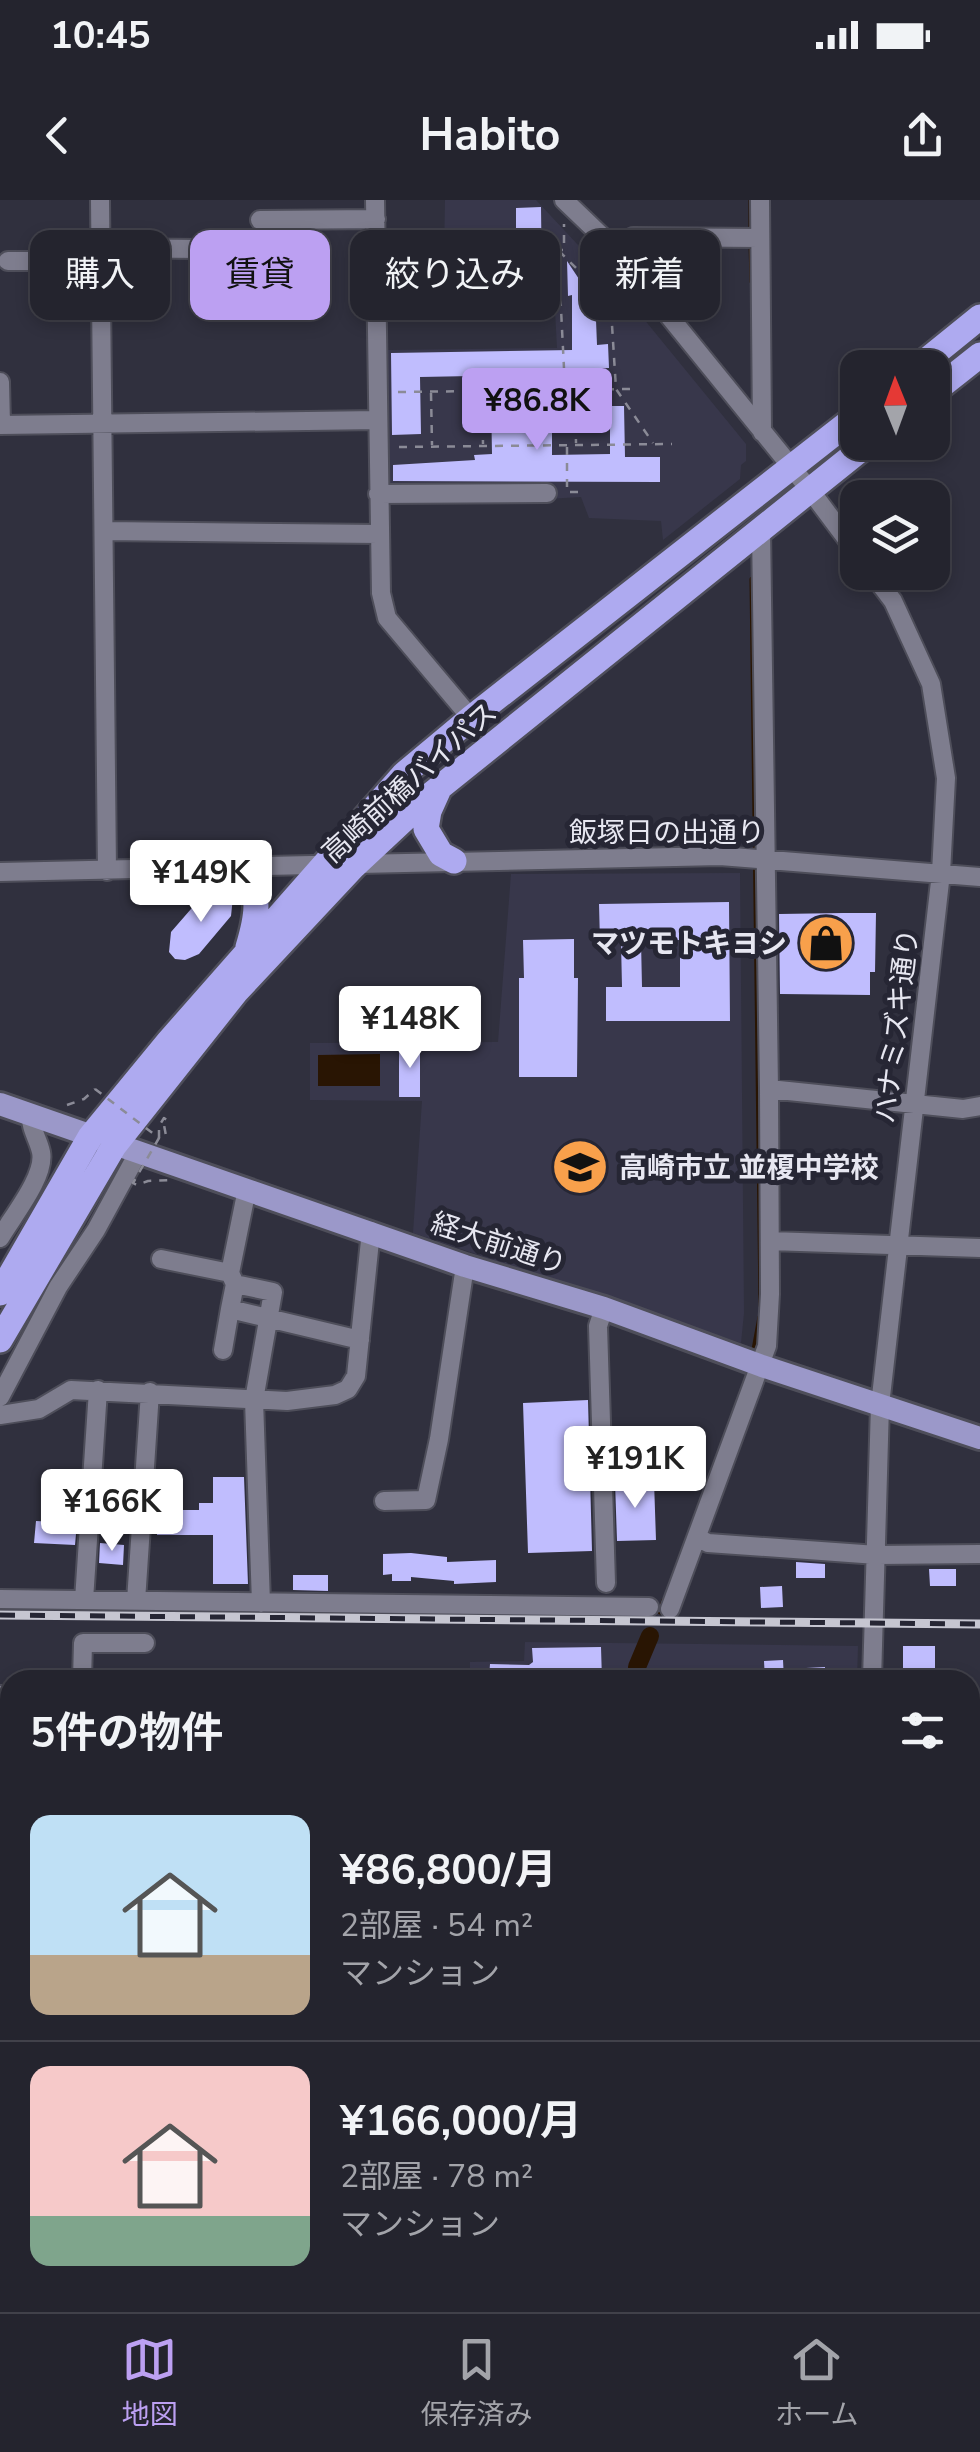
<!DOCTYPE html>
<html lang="ja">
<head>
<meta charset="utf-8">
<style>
  body { margin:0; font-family:"Nunito Sans","Noto Sans JP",sans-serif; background:#2c2c36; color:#f1f3f6; height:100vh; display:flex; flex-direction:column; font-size:38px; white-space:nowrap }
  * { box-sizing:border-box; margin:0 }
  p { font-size:32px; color:#a3a4aa }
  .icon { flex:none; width:55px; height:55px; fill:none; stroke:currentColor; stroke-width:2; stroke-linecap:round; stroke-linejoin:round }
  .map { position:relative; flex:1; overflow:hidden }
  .details { position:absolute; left:0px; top:1470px; width:980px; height:642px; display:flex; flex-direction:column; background:#24242e; border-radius:30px 30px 0 0; box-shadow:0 5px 15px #0003,0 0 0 2px #41414a }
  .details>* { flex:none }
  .hud { position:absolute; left:30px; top:30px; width:920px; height:90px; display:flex; gap:20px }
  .needle { width:65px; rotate:359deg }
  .controls { position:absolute; left:840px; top:150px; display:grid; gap:20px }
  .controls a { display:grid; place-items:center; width:110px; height:110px; border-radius:20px; background:#24242e; box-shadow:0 5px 15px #0003,0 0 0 2px #41414a; font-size:50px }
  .price { position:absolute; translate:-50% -85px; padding:0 22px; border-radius:10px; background:#fff; color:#222; font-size:32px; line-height:65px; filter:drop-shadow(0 2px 5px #0008) }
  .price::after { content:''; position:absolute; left:50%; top:60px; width:30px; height:22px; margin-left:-15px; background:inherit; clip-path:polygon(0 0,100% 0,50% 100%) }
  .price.on { background:#bca0f2; color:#111 }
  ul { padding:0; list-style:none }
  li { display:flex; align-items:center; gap:30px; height:250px; padding:0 30px }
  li+li { border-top:2px solid #41414a }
  li span { display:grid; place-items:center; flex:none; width:280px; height:200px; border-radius:20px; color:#555 }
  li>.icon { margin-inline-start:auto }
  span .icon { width:120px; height:120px; fill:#fffc; stroke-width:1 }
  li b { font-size:42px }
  h2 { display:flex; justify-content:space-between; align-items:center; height:120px; padding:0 30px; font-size:42px }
  .pill { padding:0 35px; border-radius:20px; background:#24242e; box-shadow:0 5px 15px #0003,0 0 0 2px #41414a; font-size:35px; line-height:90px }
  .pill.on { background:#bca0f2; color:#111 }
  .status { display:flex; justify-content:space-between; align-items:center; height:70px; padding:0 50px; background:#24242e; direction:ltr }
  .status svg { height:28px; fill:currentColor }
  header { display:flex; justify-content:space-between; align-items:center; height:130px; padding:0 30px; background:#24242e; font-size:45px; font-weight:700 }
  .menu { display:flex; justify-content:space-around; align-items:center; height:140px; border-top:2px solid #41414a; background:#24242e; font-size:28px; color:#a3a4aa }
  .menu a { display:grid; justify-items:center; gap:5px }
  .menu .on { color:#bca0f2 }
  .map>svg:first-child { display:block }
  .built { fill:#38374b }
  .water { fill:#291503 }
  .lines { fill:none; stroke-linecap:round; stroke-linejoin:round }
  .stream { stroke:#291503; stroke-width:5 }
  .canal { stroke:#291503; stroke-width:18 }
  .building { fill:#c0bdfe; fill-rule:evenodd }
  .minor-casing { stroke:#4e4e5a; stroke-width:22 }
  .major-casing { stroke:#4e4e5a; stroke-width:28 }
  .highway-casing { stroke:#4e4e5a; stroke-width:30 }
  .path { stroke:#8b8b97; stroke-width:2.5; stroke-dasharray:8 8; stroke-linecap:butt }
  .minor { stroke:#7e7d8e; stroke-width:18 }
  .major { stroke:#9b98c9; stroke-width:22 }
  .highway { stroke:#aeaaf0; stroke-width:25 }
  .rail-casing { stroke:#c6c6d1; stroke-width:9 }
  .rail { stroke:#262634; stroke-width:5; stroke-dasharray:15; stroke-linecap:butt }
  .path-bridge { stroke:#8b8b97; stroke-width:2.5; stroke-dasharray:8 8; stroke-linecap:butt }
  .labels { text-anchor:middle; stroke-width:10; stroke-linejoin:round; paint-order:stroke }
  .street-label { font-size:28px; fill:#e7e7f1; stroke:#262634 }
  .poi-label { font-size:28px; font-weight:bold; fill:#e7e7f1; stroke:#262634; text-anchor:end }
</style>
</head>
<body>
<div class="status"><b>10:45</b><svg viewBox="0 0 49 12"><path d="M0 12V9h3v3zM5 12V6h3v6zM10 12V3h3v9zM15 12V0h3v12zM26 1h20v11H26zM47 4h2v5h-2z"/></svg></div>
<header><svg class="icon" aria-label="back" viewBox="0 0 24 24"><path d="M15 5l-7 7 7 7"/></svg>Habito<svg class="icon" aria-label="share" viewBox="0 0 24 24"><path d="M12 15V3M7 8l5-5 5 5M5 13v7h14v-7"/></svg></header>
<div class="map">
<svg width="980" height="2112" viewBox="0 0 980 2112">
  <rect width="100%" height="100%" fill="#30303e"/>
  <path class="built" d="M 445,0 L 536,0 L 621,91 L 746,244 L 746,261 L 741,265 L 740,279 L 663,340 L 661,321 L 589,318 L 581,297 L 547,299 L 389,287 L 387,150 L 557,148 L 554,92 L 498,92 L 497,54 L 444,56 Z
    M 740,673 L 744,1113 L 741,1143 L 413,1033 L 422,901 L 310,900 L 310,843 L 498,842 L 511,674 Z
    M 525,1442 L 858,1446 L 857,1480 L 470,1480 L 470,1462 L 524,1461 Z"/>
  <path class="water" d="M 380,854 L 380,886 L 318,886 L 318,855 Z"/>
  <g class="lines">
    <path class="stream" d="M 751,0 L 751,32
      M 751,43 L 752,82
      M 752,379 L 761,1106
      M 753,1155 L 760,1117
      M 660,1412 L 664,1400
      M 0,1711 L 10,1716
      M 970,2021 L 980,2019"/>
    <path class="canal" d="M 637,1467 L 650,1436"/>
  </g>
  <path class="building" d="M 541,7 L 542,87 L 500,88 L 499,56 L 516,56 L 516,8 Z
    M 567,61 L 579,79 L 589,79 L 606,95 L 595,95 L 597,145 L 608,144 L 609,168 L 578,169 L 578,173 L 471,173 L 472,176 L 420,177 L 421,234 L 392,235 L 391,153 L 572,150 L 572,95 L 568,96 Z
    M 491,200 L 558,200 L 558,215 L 552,215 L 552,255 L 610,254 L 610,206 L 624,206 L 625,257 L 660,257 L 660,282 L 393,281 L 393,265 L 475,260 L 474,255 L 492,254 Z
    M 216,689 L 229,692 L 233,697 L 231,716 L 199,754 L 185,760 L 175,759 L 169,752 L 171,732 L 204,694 Z
    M 729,702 L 730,821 L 606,821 L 606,787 L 622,787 L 621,742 L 600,742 L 599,704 ZM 680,740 L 680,787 L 642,787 L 641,741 Z
    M 843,713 L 876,713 L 875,772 L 870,772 L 870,795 L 780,794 L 779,714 Z
    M 574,739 L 574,778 L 578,778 L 577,877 L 519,877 L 519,778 L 524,778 L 523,740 Z
    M 399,845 L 420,845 L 420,897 L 399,897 Z
    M 588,1200 L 592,1351 L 528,1353 L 523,1203 Z
    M 213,1277 L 244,1277 L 248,1384 L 213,1384 L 213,1335 L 157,1335 L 157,1310 L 199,1310 L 199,1303 L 213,1303 Z
    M 654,1281 L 656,1340 L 617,1341 L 615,1282 Z
    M 36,1321 L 77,1323 L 75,1345 L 34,1343 Z
    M 100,1343 L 124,1345 L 123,1365 L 99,1363 Z
    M 411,1353 L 447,1357 L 447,1362 L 496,1360 L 496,1382 L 454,1384 L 454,1381 L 411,1377 L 411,1381 L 392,1381 L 392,1374 L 383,1375 L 383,1354 Z
    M 796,1362 L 825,1364 L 825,1378 L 796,1378 Z
    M 929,1369 L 956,1369 L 956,1386 L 930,1386 Z
    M 293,1375 L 328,1375 L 328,1391 L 293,1390 Z
    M 782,1386 L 783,1407 L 761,1408 L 760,1387 Z
    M 903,1446 L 935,1446 L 935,1470 L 903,1470 Z
    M 601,1447 L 602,1480 L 489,1478 L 490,1464 L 529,1465 L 533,1462 L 532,1448 Z
    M 783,1460 L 784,1480 L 765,1480 L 764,1461 Z
    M 825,1467 L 825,1480 L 787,1480 L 787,1469 Z"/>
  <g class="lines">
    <g class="minor-casing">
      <path id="minor" d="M 100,0 L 107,671
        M 375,0 L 381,393 L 387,418 L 471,518
        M 564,0 L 613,47 L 810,290 L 858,354
        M 760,0 L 762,232
        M 260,20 L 376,19
        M 613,47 L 633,37 L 760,38
        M 101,48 L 200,49
        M 8,61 L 101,61
        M 0,182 L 1,225
        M 0,225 L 378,220
        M 378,294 L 547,293
        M 104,331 L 379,334
        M 871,372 L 893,401 L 931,484 L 946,578 L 941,673 L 880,1205 L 872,1480
        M 0,672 L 720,656 L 980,677
        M 769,889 L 963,909 L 980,906
        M 247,989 L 230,1073 L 235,1084 L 273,1092 L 254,1200 L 261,1403
        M 0,1038 C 12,1017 46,976 41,952 C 38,938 30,929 31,914
        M 770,1041 L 980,1048
        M 161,1059 L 230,1073
        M 235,1084 L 230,1109 L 360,1140
        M 604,1108 L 598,1126 L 606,1383
        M 223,1150 L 230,1109
        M 0,1197 L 58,1087 L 96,1030 L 138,953
        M 0,1215 L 39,1209 L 71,1190 L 287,1201 L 335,1195 L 348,1189 L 356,1176 L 371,1031
        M 384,1301 L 426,1300 L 439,1239 L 465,1066
        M 698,1338 L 708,1343 L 877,1355 L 980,1354
        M 0,1399 L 649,1407
        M 84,1400 L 98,1190
        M 136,1401 L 150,1192
        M 670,1409 L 767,1146 L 770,1094 L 769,889 L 761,329
        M 82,1480 L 83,1443 L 145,1443
        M 0,1495 L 10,1495
        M 0,1636 L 10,1640
        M 0,1780 L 10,1784
        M 0,1819 L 10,1824
        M 0,1993 L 10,2005
        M 970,2000 L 980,1997
        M 970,2087 L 980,2091
        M 92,2102 L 101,2112
        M 284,2102 L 293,2112
        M 468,2102 L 487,2112
        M 540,2102 L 560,2112
        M 699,2102 L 750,2112
        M 811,2102 L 811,2112
        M 856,2102 L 856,2112
        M 347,2112 L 356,2102"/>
    </g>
    <g class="major-casing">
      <path id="major" d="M 0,904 L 465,1066 L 604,1108 L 762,1166 L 980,1238"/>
    </g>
    <g class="highway-casing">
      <path id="highway" d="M 917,168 L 980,117
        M 932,193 L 980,155
        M 438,591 L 429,611 L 426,629 L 441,654 L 454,661
        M 236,668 C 264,689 257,717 248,747
        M 0,1093 L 90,937 L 169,841 L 404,574 L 471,518 L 858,215
        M 0,1140 L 114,946 L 236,792 L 354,666 L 429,596 L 870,242"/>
    </g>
    <path class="path" d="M 504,36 L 505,50 L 564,50 L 564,24
      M 558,50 L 565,188
      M 559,51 L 581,73 L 594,74 L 609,91
      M 622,84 L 610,93 L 616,189 L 653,243
      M 575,191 L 576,243
      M 398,192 L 631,189
      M 482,192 L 483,244
      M 431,193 L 432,245
      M 399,247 L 672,244
      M 567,247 L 567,292
      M 570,292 L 583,292
      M 67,905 L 84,899 L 95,889
      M 159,938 L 159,926 L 164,918 L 167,920 L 164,925 L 167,941
      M 0,1722 L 10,1727"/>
    <use href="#minor" class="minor"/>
    <use href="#major" class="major"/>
    <use href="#highway" class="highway"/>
    <g class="rail-casing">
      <path id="rail" d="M 0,1415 L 980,1424"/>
    </g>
    <use href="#rail" class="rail"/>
    <path class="path-bridge" d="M 95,889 L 159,938 L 133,983 L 137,985 L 148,981 L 173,980"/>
  </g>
  <defs>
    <g id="shop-disc" transform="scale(2.875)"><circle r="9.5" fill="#f8a04b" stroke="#262634"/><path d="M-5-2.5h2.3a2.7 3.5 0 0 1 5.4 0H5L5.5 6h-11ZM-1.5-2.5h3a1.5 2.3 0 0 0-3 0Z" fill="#111"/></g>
    <g id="school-disc" transform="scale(2.875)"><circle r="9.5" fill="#f8a04b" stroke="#262634"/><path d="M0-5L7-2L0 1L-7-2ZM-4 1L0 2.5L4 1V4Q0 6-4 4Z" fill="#111"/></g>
  </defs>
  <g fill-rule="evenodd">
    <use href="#shop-disc" x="826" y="743"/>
    <use href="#school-disc" x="580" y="967"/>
  </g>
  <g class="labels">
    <g class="street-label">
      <text transform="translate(409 582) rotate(-42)" y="10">高崎前橋バイパス</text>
      <text x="667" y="642">飯塚日の出通り</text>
      <text transform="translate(896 826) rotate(-83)" y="10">ハナミズキ通り</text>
      <text transform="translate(499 1043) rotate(18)" y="10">経大前通り</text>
    </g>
    <g class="poi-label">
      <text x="787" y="753">マツモトキヨシ</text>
      <text x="619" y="977" text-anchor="start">高崎市立 並榎中学校</text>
    </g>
  </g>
</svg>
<div class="controls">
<a><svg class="needle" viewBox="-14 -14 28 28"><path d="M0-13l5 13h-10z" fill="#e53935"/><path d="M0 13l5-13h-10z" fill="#a3a4aa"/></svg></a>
<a><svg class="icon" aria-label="layers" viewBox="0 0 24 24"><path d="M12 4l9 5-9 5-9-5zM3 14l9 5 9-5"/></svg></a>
</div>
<b class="price on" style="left:537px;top:253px">¥86.8K</b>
<b class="price" style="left:201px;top:725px">¥149K</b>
<b class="price" style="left:410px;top:871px">¥148K</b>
<b class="price" style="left:635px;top:1311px">¥191K</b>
<b class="price" style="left:112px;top:1354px">¥166K</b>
<div class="hud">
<a class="pill">購入</a>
<a class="pill on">賃貸</a>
<a class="pill">絞り込み</a>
<a class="pill">新着</a>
</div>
<section class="details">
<h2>5件の物件<svg class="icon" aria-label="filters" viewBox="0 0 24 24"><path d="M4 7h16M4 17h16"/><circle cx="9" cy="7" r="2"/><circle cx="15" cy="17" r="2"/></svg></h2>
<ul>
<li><span style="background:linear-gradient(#bfe0f5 70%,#b9a48a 0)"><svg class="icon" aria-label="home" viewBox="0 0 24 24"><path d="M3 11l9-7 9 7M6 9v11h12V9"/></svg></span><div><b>¥86,800/月</b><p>2部屋 · 54 m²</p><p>マンション</p></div></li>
<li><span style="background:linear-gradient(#f6c9c9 75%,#7fa58c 0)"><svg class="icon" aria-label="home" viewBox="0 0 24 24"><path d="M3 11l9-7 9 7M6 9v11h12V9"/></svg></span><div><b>¥166,000/月</b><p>2部屋 · 78 m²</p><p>マンション</p></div></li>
</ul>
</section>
</div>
<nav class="menu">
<a class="on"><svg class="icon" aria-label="map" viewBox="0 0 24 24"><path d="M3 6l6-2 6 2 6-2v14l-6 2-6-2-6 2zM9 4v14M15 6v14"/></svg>地図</a>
<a><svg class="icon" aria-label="saved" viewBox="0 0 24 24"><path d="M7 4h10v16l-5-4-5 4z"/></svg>保存済み</a>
<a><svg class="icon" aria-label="home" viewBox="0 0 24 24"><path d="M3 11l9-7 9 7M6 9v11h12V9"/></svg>ホーム</a>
</nav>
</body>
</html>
